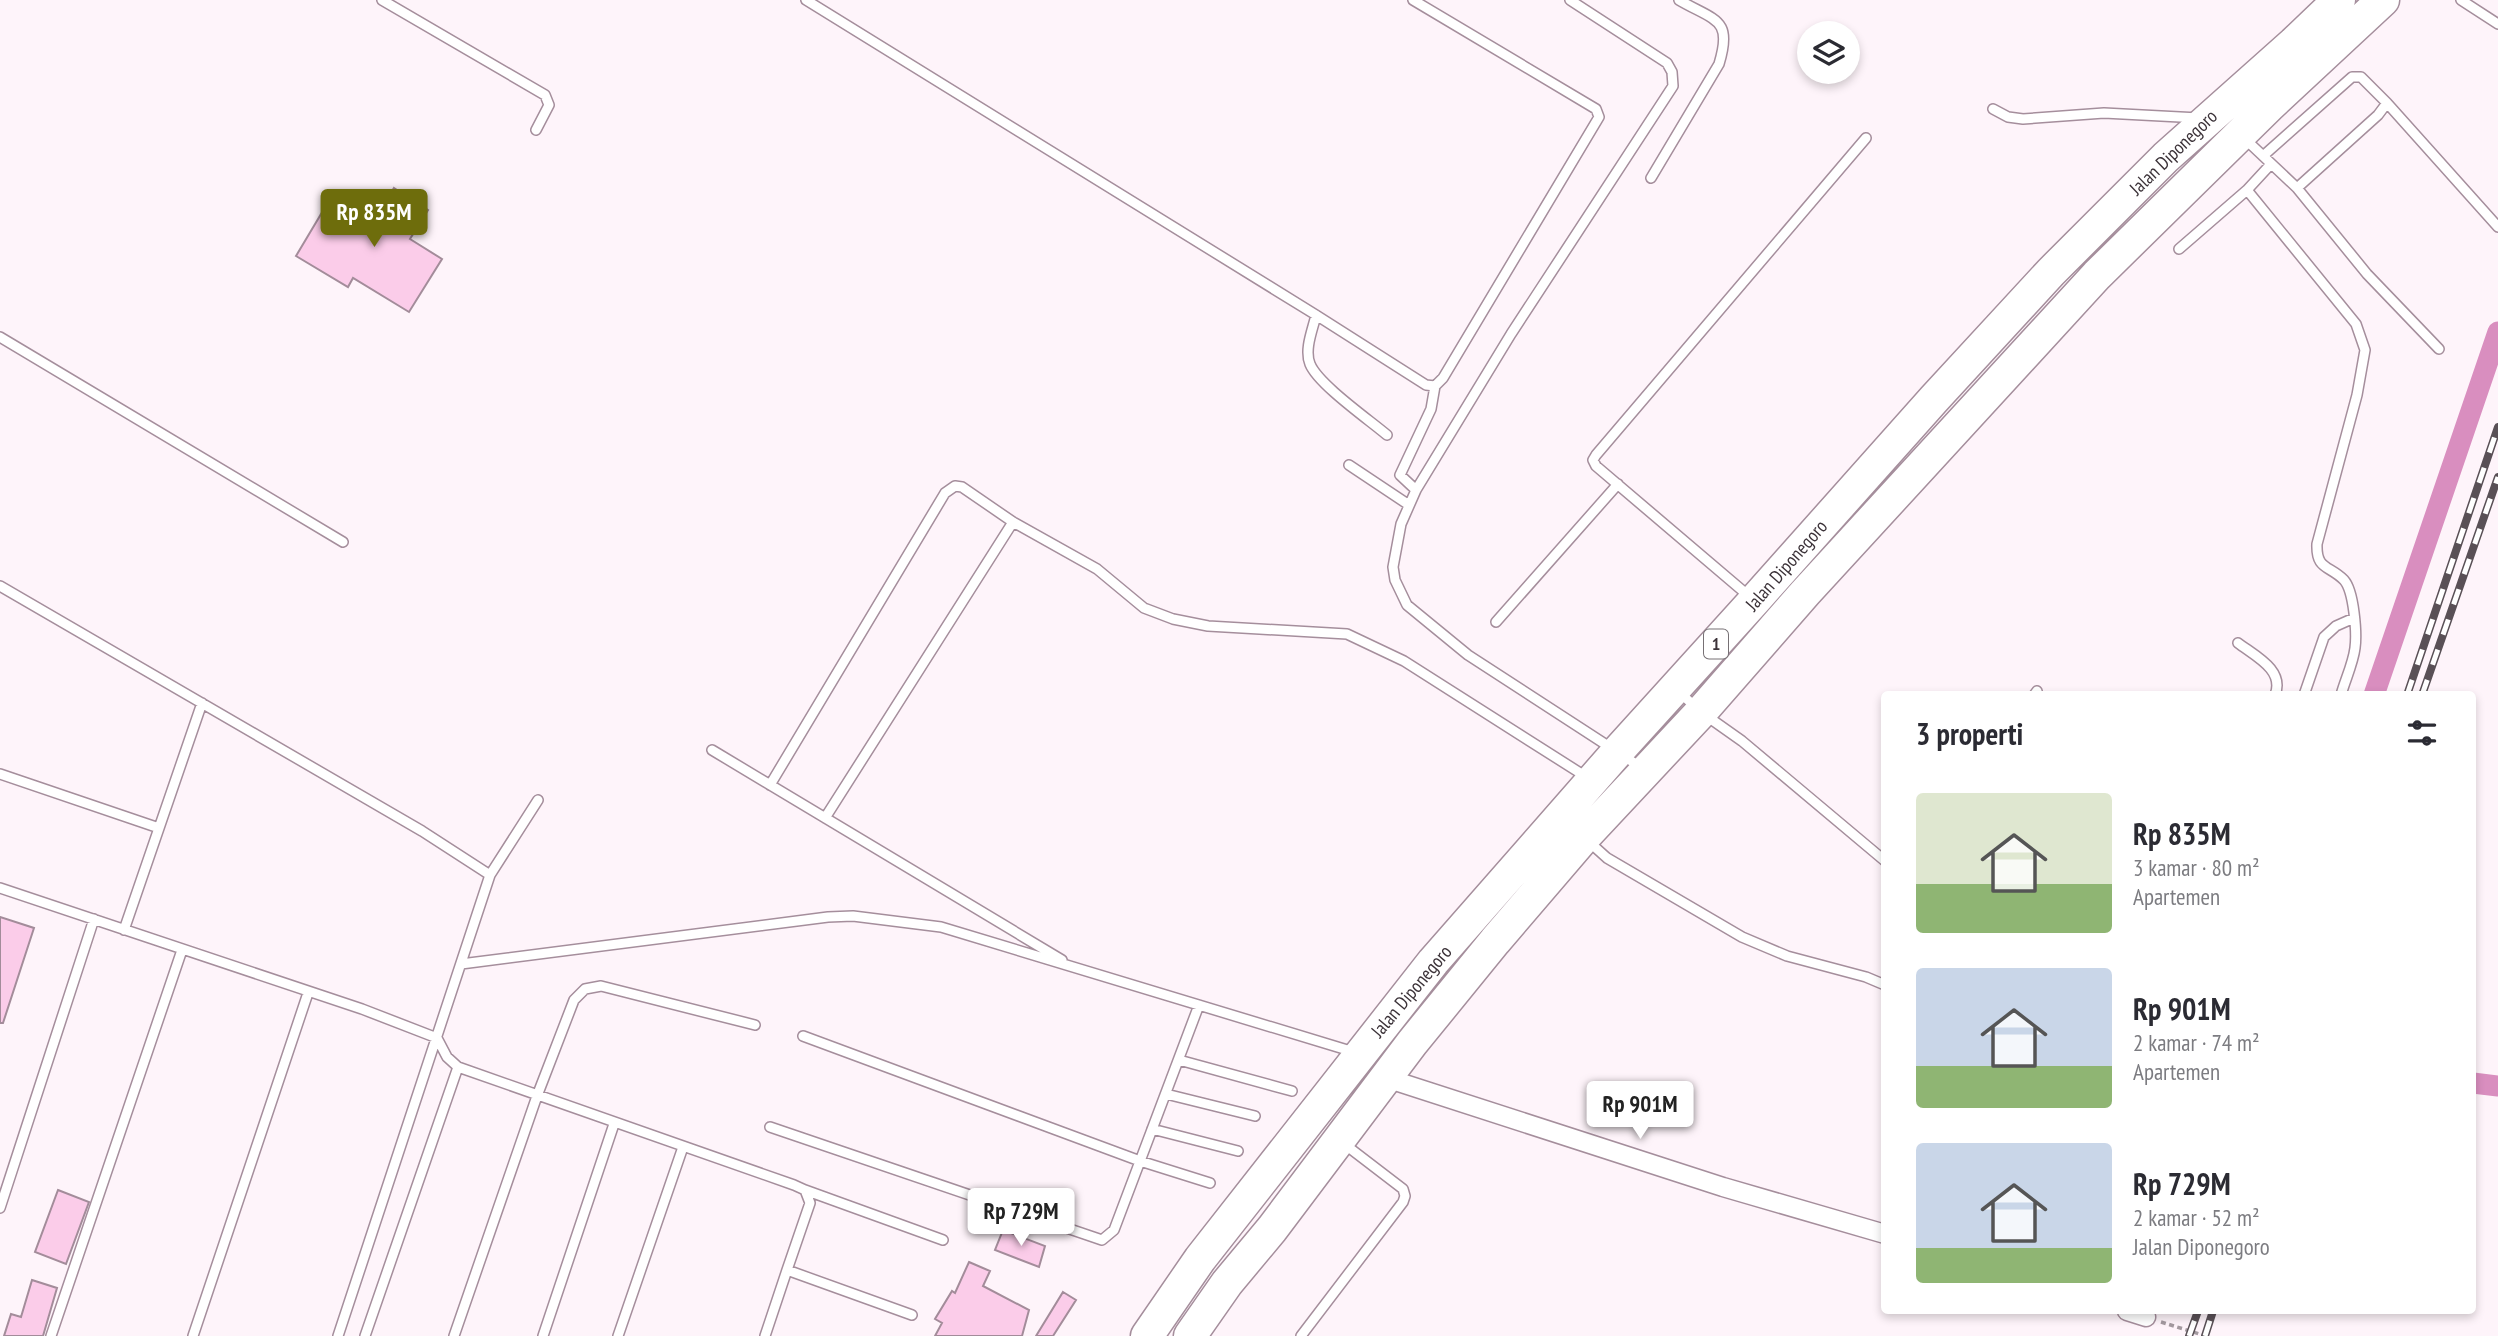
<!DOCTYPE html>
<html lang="id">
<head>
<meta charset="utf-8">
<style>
  body { margin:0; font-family:"PT Sans Narrow",sans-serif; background:#f2f2f3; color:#2b2b33; height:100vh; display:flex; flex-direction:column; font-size:26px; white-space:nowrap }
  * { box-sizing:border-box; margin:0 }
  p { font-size:23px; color:#7c7c81 }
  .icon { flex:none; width:38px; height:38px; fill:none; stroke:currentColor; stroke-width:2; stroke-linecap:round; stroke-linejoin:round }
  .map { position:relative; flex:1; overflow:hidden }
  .panel { position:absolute; left:1881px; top:691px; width:595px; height:623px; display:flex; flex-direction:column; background:#fff; border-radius:7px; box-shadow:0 4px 10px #0003 }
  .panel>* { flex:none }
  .buttons { position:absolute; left:1797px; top:21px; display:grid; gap:14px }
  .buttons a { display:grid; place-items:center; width:63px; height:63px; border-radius:50%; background:#fff; box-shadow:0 4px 10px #0003; font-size:35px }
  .price { position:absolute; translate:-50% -60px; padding:0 16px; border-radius:7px; background:#fff; color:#222; font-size:23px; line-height:46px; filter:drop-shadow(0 2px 4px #0008) }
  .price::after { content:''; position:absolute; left:50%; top:42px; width:21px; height:16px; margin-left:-10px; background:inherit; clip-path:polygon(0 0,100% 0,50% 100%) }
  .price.on { background:#6e6d0c; color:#fff }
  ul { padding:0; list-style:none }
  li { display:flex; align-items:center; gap:21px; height:175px; padding:0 35px }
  li span { display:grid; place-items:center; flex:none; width:196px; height:140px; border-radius:7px; color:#555 }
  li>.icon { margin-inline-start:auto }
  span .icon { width:84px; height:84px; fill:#fffc; stroke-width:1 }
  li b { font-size:30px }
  h2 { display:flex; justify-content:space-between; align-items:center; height:84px; padding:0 35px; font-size:30px }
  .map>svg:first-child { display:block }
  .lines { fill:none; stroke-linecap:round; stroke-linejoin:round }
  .canal { stroke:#d98ebf; stroke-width:21 }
  .building { fill:#fbcce9; stroke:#a38c9a; stroke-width:2 }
  .lane-casing { stroke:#a58e9c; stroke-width:12 }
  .street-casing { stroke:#a58e9c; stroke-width:21 }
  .highway-casing { stroke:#a58e9c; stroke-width:35 }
  .path { stroke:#a49aa0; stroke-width:3.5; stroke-dasharray:5 3.5; stroke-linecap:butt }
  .lane { stroke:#fff; stroke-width:9 }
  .street { stroke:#fff; stroke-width:18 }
  .highway { stroke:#fff; stroke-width:32 }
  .rail-casing { stroke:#595056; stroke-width:8 }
  .rail { stroke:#fff; stroke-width:5; stroke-dasharray:16; stroke-linecap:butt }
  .labels { text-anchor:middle; stroke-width:6; stroke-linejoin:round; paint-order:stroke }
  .shield { fill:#fff; stroke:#767074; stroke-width:2 }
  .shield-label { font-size:18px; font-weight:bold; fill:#3c3339 }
  .street-label { font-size:19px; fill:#3c3339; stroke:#fff }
</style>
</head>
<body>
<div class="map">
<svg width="2498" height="1336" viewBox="0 0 2498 1336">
  <rect width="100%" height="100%" fill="#fef4fa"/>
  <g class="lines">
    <path class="canal" d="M 2374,695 L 2498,332
      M 2473,1083 L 2498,1086"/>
  </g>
  <path class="building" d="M 394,188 L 428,210 L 410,239 L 442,259 L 409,312 L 353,278 L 348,287 L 296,256 L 330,199 L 371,224 Z
    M 0,917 L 34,928 L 3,1023 L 0,1023 Z
    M 58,1190 L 89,1202 L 66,1264 L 35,1252 Z
    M 1003,1230 L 1045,1246 L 1039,1267 L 995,1250 Z
    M 969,1262 L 990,1271 L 983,1286 L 1029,1310 L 1022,1336 L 935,1336 L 942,1323 L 935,1319 L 952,1291 L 955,1293 Z
    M 32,1280 L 57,1288 L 43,1336 L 4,1336 L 11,1314 L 21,1317 Z
    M 1063,1292 L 1076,1300 L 1053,1336 L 1036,1336 Z"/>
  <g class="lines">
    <g class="lane-casing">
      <path id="lane" d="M 382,0 L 545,95 L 549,105 L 536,130
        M 806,0 L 1316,315 L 1426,385 L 1435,386
        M 1413,0 L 1596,109 L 1599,117 L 1443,378 L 1435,386 L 1431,409 L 1400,475 L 1416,490
        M 1570,0 L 1667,63 L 1672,72 L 1673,86 L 1511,334 L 1416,490 L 1401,524 L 1393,567 L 1395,580 L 1407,605 L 1468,655 L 1642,768
        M 2461,0 L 2498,24
        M 2387,103 L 2498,227
        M 1993,109 L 2008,117 L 2023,119 L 2104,113 L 2199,118
        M 2244,138 L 2297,188
        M 2263,156 L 2352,77 L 2361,77 L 2387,103 L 2378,115 L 2297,188 L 2367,274 L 2439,349
        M 2271,164 L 2247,190 L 2356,324 L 2365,350 L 2357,395 L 2317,544 C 2316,570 2329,565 2344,580 C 2354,591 2357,633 2355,648 C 2353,664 2345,680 2341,695
        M 1651,178 L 1719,64 C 1733,18 1715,21 1679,0
        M 2179,249 L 2247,190
        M 1316,315 C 1313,329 1304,349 1310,364 C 1318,384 1368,419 1387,435
        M 0,337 L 343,542
        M 1349,465 L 1409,505
        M 0,586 L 422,831 L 490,875
        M 1750,597 L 1596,466 L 1593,460 L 1596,455 L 1866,138
        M 1496,622 L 1618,484
        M 2238,643 C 2255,656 2285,670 2275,695
        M 1678,691 L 1701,712 L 1742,741 L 1885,861
        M 2034,695 L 2037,691
        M 2304,695 L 2324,637 L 2336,626 L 2354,618
        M 712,750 L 1062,960
        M 0,774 L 159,828
        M 770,785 L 945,493 L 955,486 L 962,487 L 1013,522 L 1097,569 L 1144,608 L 1173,619 L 1208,626 L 1347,634 L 1404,661 L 1588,778
        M 825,818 L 1013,522
        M 1587,840 L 1607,858 L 1742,937 L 1787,956 L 1866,977 L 1885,985
        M 0,888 L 362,1009 L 437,1038 L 447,1057 L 458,1067 L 794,1185 L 805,1190 L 810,1203 L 787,1270 L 912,1315
        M 124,930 L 202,703
        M 461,964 L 828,917 L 853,916 L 941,927 L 1354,1052
        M 803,1036 L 1140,1161 L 1210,1183
        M 1179,1060 L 1292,1091
        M 1166,1094 L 1255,1116
        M 770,1127 L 1102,1240 L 1114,1230 L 1199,1005
        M 1152,1129 L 1238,1151
        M 805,1190 L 943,1240
        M 0,1208 L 94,919
        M 51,1336 L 182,950
        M 193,1336 L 308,993
        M 338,1336 L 490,875 L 538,800
        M 365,1336 L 458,1067
        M 454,1336 L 537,1096 L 574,1000 L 585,989 L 601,986 L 755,1025
        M 543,1336 L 614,1124
        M 618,1336 L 683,1147
        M 765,1336 L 787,1270
        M 1301,1336 L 1403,1202 L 1405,1196 L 1403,1189 L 1343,1143"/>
    </g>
    <g class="street-casing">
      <path id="street" d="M 1386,1078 L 1723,1187 L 1885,1234
        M 2127,1311 L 2146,1317"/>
    </g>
    <g class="highway-casing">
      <path id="highway" d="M 1147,1336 L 1200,1259 L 1433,962 L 1618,751 L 1754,601 L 1934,399 L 2051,272 L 2166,157 L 2294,43 L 2339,0
        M 1190,1336 L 1227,1283 L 1272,1229 L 1412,1043 L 1495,941 L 1584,837 L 1701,712 L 1805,593 L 2097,275 L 2269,106 L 2383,0"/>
    </g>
    <path class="path" d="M 2161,1322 L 2206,1336"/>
    <use href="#lane" class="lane"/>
    <use href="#street" class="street"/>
    <use href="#highway" class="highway"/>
    <g class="rail-casing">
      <path id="rail" d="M 2407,695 L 2498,427
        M 2422,695 L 2498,477
        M 2189,1336 L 2198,1311
        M 2205,1336 L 2213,1311"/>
    </g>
    <use href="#rail" class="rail"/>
  </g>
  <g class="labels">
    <rect class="shield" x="1704" y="629.5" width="24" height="29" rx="5"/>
    <g class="shield-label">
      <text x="1716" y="650">1</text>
    </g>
    <g class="street-label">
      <text transform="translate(2173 152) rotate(-44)" y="7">Jalan Diponegoro</text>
      <text transform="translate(1786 565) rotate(-49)" y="7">Jalan Diponegoro</text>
      <text transform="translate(1411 991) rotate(-50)" y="7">Jalan Diponegoro</text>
    </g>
  </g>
</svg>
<div class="buttons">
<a><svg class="icon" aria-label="layers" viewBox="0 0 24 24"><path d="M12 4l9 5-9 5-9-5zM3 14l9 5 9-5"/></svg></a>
</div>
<b class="price on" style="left:374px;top:249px">Rp 835M</b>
<b class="price" style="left:1640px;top:1141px">Rp 901M</b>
<b class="price" style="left:1021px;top:1248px">Rp 729M</b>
<section class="panel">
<h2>3 properti<svg class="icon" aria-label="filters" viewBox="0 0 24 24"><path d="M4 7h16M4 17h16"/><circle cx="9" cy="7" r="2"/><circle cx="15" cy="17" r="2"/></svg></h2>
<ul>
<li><span style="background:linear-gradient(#dfe7d0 65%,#8fb573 0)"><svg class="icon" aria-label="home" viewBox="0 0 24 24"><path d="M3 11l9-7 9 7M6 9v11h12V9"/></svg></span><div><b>Rp 835M</b><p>3 kamar · 80 m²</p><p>Apartemen</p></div></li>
<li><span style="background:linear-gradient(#c9d6e8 70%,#8fb573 0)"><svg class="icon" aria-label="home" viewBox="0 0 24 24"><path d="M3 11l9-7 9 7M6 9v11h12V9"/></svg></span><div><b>Rp 901M</b><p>2 kamar · 74 m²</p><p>Apartemen</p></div></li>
<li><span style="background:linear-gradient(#c9d6e8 75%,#8fb573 0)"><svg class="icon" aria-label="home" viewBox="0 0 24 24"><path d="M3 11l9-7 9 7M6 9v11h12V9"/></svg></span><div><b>Rp 729M</b><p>2 kamar · 52 m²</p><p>Jalan Diponegoro</p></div></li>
</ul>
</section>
</div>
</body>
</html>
